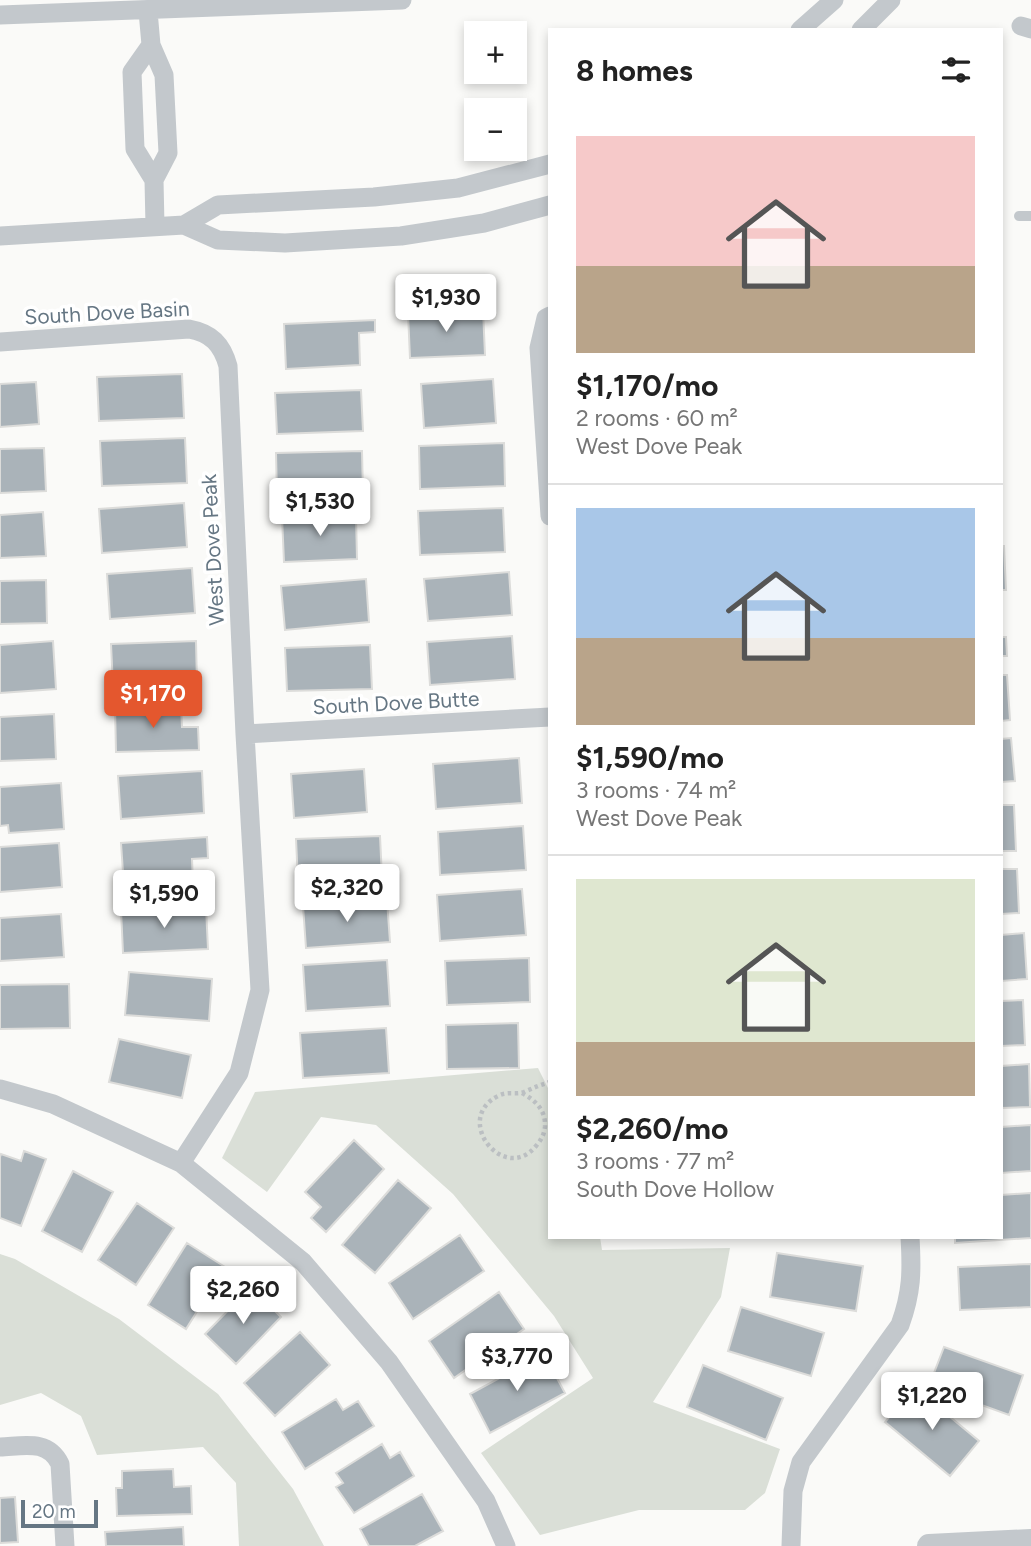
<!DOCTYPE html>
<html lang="en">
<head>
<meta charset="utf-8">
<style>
  body { margin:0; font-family:Figtree,sans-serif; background:#f6f6f6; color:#222; height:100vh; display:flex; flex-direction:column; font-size:26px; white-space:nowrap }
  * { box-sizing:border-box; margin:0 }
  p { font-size:23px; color:#767676 }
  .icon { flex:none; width:38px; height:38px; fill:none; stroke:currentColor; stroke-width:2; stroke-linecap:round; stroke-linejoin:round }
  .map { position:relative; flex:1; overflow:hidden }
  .details { position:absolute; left:548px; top:28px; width:455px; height:1211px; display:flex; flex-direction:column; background:#fff; border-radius:0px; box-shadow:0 4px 10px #0003 }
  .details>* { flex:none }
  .buttons { position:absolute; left:464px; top:21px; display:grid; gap:14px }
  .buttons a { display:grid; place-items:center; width:63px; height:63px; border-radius:0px; background:#fff; box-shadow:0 4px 10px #0003; font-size:35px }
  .scale { position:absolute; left:21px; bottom:18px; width:77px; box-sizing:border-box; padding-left:7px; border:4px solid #657683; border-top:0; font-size:19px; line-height:24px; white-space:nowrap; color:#657683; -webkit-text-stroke:5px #fff; paint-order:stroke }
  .price { position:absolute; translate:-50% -60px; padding:0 16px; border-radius:7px; background:#fff; color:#222; font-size:23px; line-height:46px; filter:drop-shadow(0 2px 4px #0008) }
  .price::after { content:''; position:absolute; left:50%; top:42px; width:21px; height:16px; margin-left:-10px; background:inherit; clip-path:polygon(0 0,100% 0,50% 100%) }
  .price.selected { background:#e4572e; color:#fff }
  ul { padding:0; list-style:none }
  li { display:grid; align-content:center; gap:14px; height:371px; padding:0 28px }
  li+li { border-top:2px solid #e0e0e0 }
  li span { display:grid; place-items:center; height:217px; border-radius:0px; color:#555 }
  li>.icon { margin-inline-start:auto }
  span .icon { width:126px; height:126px; fill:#fffc; stroke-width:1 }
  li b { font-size:30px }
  h2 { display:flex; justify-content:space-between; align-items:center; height:84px; padding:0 28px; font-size:30px }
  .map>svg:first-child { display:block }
  .green { fill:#dadfd7 }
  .building { fill:#aab3b9; stroke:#dcdcda; stroke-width:2 }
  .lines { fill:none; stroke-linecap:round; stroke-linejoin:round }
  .path { stroke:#bbbfc2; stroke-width:4.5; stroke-dasharray:3.5 3.5; stroke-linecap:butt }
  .service { stroke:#c3c8cc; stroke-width:10 }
  .minor { stroke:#c3c8cc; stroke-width:19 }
  .tertiary { stroke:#c3c8cc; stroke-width:24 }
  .labels { text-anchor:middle; stroke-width:7; stroke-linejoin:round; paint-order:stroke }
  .street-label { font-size:21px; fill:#657683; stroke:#fff }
</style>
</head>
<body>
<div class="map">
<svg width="1031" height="1546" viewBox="0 0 1031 1546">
  <rect width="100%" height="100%" fill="#fafaf8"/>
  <path class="green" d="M 538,1068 L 549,1090 L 550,1237 L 600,1237 L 602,1250 L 730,1248 L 721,1297 L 653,1402 L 780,1449 L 765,1493 L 745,1510 L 639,1510 L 540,1535 L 481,1453 L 593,1378 L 554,1316 L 453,1194 L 376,1125 L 321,1117 L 267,1192 L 222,1158 L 255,1092 Z
    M 0,1254 L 15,1259 L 119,1319 L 218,1394 L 293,1489 L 324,1546 L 239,1546 L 236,1483 L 203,1447 L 97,1455 L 81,1416 L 41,1393 L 0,1405 Z"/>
  <path class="building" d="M 483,310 L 485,355 L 410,358 L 408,313 Z
    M 375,320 L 375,332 L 359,333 L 360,365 L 286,369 L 284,324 Z
    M 182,374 L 184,418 L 99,421 L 97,377 Z
    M 493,379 L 496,423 L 424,428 L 421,384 Z
    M 36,382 L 39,424 L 0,427 L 0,384 Z
    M 361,390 L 363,431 L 277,434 L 275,393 Z
    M 185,438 L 187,483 L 102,486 L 100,441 Z
    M 504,443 L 505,486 L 420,489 L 419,446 Z
    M 44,448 L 46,491 L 0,493 L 0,449 Z
    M 362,451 L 363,493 L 277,496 L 276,453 Z
    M 184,503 L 187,547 L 102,553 L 99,509 Z
    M 503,508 L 505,552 L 420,555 L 418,511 Z
    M 43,512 L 46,556 L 0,558 L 0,515 Z
    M 356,515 L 357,559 L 284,562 L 282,517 Z
    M 1001,546 L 1004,546 L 1006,590 L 1001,590 Z
    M 192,568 L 195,613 L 110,619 L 107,574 Z
    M 509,572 L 512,615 L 428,621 L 424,579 Z
    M 366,579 L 369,622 L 285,630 L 281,586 Z
    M 46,580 L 47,623 L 0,624 L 0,581 Z
    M 512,636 L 515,679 L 430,685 L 427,642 Z
    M 1001,637 L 1006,637 L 1007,656 L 1001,656 Z
    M 53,641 L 56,689 L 0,693 L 0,645 Z
    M 196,641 L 197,684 L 113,687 L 111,644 Z
    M 370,645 L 372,689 L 287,691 L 285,648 Z
    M 1001,675 L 1007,675 L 1010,720 L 1001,721 Z
    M 181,706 L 182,727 L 198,727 L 199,750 L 116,752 L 115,707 Z
    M 54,714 L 56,759 L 0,761 L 0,717 Z
    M 1011,738 L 1015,781 L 1001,782 L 1001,739 Z
    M 519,758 L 522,803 L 436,809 L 433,764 Z
    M 364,769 L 367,812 L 294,818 L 291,774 Z
    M 202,771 L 204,813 L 121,819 L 118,776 Z
    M 61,783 L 64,829 L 9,833 L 8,825 L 0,826 L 0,787 Z
    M 1001,805 L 1014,805 L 1016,851 L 1001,851 Z
    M 523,826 L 526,870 L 440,875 L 438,832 Z
    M 380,836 L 382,878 L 298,882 L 296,839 Z
    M 207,837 L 208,858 L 192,859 L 193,883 L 124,887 L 121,843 Z
    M 59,843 L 62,887 L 0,892 L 0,847 Z
    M 1001,869 L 1017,869 L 1019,913 L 1001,914 Z
    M 522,889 L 526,935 L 440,941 L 437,895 Z
    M 387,900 L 390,942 L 306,948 L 303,906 Z
    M 206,907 L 208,949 L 123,953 L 121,910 Z
    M 61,914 L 64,957 L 0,961 L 0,918 Z
    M 1024,933 L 1027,979 L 1001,981 L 1001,935 Z
    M 529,958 L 530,1002 L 447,1005 L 445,961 Z
    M 387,960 L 390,1006 L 306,1011 L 303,965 Z
    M 129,972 L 212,979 L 209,1021 L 125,1015 Z
    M 69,984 L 70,1028 L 0,1029 L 0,985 Z
    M 1023,1000 L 1025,1045 L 1001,1046 L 1001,1001 Z
    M 518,1023 L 519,1068 L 447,1069 L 446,1025 Z
    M 386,1028 L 389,1073 L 303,1078 L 300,1033 Z
    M 119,1039 L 191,1055 L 182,1098 L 109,1082 Z
    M 1029,1064 L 1030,1107 L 1001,1108 L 1001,1066 Z
    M 1031,1125 L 1031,1171 L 1001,1173 L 1001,1127 Z
    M 354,1140 L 384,1169 L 326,1232 L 311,1218 L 321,1207 L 305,1192 Z
    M 24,1151 L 46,1159 L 21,1226 L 0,1218 L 0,1157 L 1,1154 L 21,1161 Z
    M 73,1171 L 113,1192 L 82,1252 L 42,1231 Z
    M 398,1180 L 431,1208 L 375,1273 L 342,1245 Z
    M 1031,1193 L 1031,1238 L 955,1243 L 955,1237 L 1001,1237 L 1001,1195 Z
    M 137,1203 L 174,1228 L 136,1285 L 98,1260 Z
    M 460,1235 L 484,1271 L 413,1319 L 389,1283 Z
    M 187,1243 L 225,1267 L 186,1329 L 148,1305 Z
    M 777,1253 L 863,1266 L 856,1311 L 770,1297 Z
    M 1031,1264 L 1031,1307 L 960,1310 L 958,1267 Z
    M 251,1287 L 281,1317 L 236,1364 L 205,1334 Z
    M 499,1292 L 524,1329 L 454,1378 L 429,1341 Z
    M 741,1307 L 824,1333 L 811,1376 L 728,1351 Z
    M 300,1332 L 330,1365 L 275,1416 L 244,1383 Z
    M 944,1347 L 1023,1375 L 1009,1415 L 929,1386 Z
    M 544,1354 L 565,1393 L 490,1433 L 470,1394 Z
    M 703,1365 L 783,1398 L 766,1440 L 687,1407 Z
    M 914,1387 L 979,1441 L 950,1476 L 885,1422 Z
    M 336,1399 L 343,1410 L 358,1401 L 374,1426 L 305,1469 L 282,1432 Z
    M 382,1444 L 390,1458 L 400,1452 L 414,1476 L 354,1513 L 336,1487 L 343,1483 L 336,1473 Z
    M 173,1469 L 174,1487 L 191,1486 L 192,1514 L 117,1516 L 116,1488 L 122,1488 L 122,1471 Z
    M 422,1494 L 443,1531 L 415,1546 L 369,1546 L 360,1529 Z
    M 15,1497 L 18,1542 L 0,1543 L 0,1498 Z
    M 183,1527 L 184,1546 L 106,1546 L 105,1532 Z"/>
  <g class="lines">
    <path class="path" d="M 522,1093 C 535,1100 546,1110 545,1127 C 544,1135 541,1140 536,1146 C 504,1185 452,1119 498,1096 C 507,1091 516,1095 524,1092 C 533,1088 540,1085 550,1082"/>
    <path class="service" d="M 1019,216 L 1031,216"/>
    <path class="minor" d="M 148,11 L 151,45 L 164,75 L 168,153 L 154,180 L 155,226
      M 0,15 L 402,0
      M 1021,26 L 1031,29
      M 800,30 L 834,0
      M 861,30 L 891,0
      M 151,45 L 132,72 L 135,149 L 154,180
      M 184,225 L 218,205 L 374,197 L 458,188 L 550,164
      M 0,236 L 184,225 L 218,240 L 285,243 L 401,236 L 484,223 L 550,205
      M 550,316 L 546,318 L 539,348 L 550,516
      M 0,342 L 189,329 C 211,333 222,344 228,366 L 245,734 L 260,990 L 239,1073 L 181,1163
      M 245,734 L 550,717
      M 0,1089 L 53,1104 L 181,1163 L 303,1262 L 389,1362 L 486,1501 L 506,1546
      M 0,1447 C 24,1446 48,1439 60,1464 L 65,1546
      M 791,1546 L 793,1491 L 801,1462 L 900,1325 C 912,1292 912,1271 910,1237"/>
    <path class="tertiary" d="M 929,1546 L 1031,1541"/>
  </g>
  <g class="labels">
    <g class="street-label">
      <text transform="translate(107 313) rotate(-3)" y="7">South Dove Basin</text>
      <text transform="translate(213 550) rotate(-93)" y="7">West Dove Peak</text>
      <text transform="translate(396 703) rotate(-3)" y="7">South Dove Butte</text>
    </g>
  </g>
</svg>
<div class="buttons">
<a>+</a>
<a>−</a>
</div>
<div class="scale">20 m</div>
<b class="price" style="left:446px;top:334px">$1,930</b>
<b class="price" style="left:320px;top:538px">$1,530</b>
<b class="price selected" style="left:153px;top:730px">$1,170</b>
<b class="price" style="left:347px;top:924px">$2,320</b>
<b class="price" style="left:164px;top:930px">$1,590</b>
<b class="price" style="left:243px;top:1326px">$2,260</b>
<b class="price" style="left:517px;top:1393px">$3,770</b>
<b class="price" style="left:932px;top:1432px">$1,220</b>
<section class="details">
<h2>8 homes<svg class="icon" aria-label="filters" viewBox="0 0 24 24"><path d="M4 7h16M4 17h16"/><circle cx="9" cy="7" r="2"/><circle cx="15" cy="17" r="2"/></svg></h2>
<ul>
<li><span style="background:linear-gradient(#f6c9c9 60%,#b9a48a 0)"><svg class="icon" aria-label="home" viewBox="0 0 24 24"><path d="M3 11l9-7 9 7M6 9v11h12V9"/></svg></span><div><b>$1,170/mo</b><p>2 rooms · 60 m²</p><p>West Dove Peak</p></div></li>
<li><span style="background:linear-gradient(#a9c7e8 60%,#b9a48a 0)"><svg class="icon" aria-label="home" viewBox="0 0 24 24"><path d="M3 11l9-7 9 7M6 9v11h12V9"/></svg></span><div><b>$1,590/mo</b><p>3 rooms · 74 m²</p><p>West Dove Peak</p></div></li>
<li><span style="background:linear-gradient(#dfe7d0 75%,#b9a48a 0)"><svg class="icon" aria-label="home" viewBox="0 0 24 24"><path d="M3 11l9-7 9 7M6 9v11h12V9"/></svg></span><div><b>$2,260/mo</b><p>3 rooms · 77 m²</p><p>South Dove Hollow</p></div></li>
</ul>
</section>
</div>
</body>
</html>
